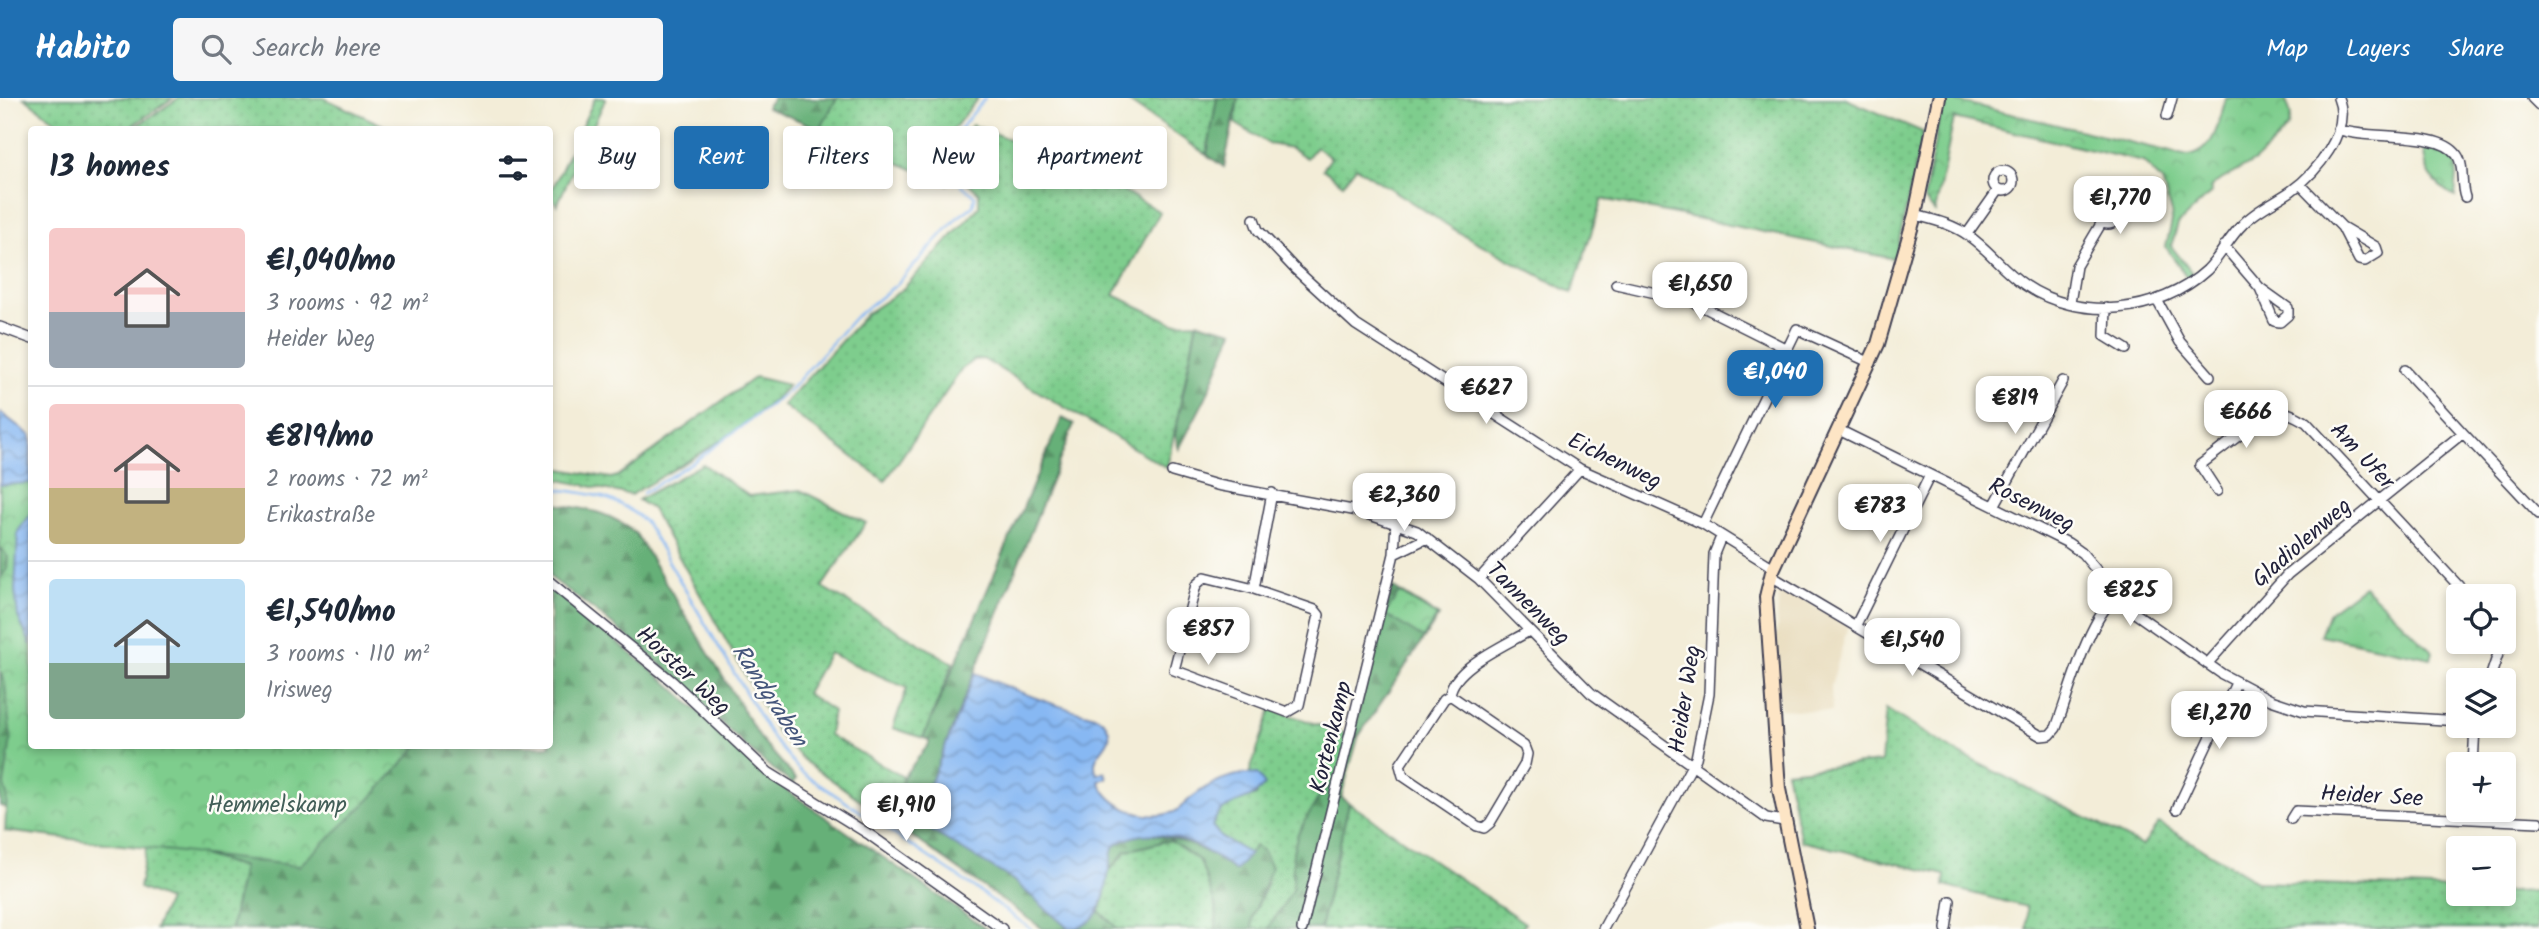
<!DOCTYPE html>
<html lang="en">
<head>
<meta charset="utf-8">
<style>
  body { margin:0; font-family:Kalam,sans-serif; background:#f6f6f7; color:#1f2937; height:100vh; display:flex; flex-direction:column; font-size:26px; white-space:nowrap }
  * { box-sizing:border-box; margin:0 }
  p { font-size:23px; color:#747a83 }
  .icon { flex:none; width:38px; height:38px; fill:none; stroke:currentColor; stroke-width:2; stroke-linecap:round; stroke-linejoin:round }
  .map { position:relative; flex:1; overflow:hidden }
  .panel { position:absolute; left:28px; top:28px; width:525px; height:623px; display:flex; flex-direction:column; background:#fff; border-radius:7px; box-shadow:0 4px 10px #0003 }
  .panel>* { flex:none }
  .hud { position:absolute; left:574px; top:28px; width:665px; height:63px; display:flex; gap:14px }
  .tools { position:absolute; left:2446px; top:486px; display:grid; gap:14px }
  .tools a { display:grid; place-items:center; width:70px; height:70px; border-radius:7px; background:#fff; box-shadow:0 4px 10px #0003; font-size:35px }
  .price { position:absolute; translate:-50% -60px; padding:0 16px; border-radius:14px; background:#fff; color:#222; font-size:23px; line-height:46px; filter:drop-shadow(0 2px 4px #0008) }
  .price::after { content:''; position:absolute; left:50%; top:42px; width:21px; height:16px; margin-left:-10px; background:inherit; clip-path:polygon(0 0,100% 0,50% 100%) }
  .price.current { background:#1f6fb2; color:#fff }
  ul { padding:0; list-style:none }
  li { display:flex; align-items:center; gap:21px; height:175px; padding:0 21px }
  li+li { border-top:2px solid #e0e1e3 }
  li span { display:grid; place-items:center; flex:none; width:196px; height:140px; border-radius:7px; color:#555 }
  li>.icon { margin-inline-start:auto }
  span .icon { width:84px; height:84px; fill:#fffc; stroke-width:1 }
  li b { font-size:30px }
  h2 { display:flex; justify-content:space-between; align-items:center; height:84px; padding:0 21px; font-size:30px }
  .chip { padding:0 24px; border-radius:7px; background:#fff; box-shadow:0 4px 10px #0003; font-size:24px; line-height:63px }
  .chip.current { background:#1f6fb2; color:#fff }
  header { display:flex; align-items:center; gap:42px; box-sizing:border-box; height:98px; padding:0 35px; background:#1f6fb2; color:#fff }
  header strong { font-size:33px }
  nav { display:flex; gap:38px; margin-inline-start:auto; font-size:24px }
  .search { width:490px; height:63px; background:#f6f6f7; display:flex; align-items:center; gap:18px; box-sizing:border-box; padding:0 24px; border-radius:7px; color:#747a83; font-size:26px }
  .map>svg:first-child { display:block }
  .built { fill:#e7daba }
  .grass { fill:url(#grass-dots); stroke:#507864; stroke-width:2 }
  .forest { fill:url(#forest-firs); stroke:#44695a; stroke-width:2 }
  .park { fill:url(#park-crowns); stroke:#507864; stroke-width:2 }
  .water { fill:url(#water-waves); stroke:#546d97; stroke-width:2 }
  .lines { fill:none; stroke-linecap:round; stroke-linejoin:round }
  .stream { stroke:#87b8f3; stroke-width:2.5 }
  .street-casing { stroke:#414053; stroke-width:12 }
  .secondary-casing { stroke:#414053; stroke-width:16 }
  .street { stroke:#fff; stroke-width:9 }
  .secondary { stroke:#fde5c5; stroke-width:12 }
  .labels { text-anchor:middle; stroke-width:5; stroke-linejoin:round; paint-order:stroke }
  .street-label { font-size:23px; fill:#22223b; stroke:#fdfcf7 }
  .park-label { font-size:23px; fill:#425e58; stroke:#fdfcf7 }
  .water-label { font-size:24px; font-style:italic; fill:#45567b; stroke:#fdfcf7 }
</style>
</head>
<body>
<header>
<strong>Habito</strong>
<div class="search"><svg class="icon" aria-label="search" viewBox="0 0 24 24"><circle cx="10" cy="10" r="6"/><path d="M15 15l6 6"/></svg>Search here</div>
<nav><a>Map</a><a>Layers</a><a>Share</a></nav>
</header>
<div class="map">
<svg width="2539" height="831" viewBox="0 0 2539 831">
  <defs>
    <pattern id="grass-dots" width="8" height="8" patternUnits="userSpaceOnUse" patternTransform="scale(1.75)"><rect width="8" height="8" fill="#7ecd8d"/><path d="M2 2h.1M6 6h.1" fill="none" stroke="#6db07b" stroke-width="1.8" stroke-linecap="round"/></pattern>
    <pattern id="forest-firs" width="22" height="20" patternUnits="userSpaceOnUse" patternTransform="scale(1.75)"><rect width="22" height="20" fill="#66b078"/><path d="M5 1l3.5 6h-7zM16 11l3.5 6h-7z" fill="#548f64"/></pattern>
    <pattern id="park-crowns" width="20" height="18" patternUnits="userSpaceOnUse" patternTransform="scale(1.75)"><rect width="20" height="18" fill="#7ecd8d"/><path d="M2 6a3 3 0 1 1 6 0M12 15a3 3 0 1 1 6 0" fill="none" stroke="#6db07b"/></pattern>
    <pattern id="water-waves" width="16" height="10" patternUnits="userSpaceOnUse" patternTransform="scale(1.75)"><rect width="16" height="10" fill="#87b8f3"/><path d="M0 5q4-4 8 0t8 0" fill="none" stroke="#6e95c6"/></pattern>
  </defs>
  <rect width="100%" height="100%" fill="#fdfcf7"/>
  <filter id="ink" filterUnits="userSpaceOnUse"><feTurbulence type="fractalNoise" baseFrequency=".0143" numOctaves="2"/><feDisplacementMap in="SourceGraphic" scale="14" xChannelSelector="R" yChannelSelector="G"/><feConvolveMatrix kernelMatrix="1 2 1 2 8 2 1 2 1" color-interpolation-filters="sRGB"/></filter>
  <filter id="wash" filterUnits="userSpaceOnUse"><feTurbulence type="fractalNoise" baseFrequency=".00686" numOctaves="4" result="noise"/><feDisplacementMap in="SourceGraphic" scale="28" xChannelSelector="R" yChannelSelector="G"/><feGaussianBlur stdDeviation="1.57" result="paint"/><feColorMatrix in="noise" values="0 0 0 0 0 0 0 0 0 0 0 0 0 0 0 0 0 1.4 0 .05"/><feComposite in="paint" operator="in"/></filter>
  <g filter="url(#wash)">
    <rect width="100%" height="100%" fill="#f3edd8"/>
    <path class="built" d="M 1779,490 L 1784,490 L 1848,528 L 1831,588 L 1832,614 L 1780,611 L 1776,554 Z"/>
    <path class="grass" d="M 24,0 L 173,0 L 127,31 L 68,32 Z
      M 179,0 L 324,0 L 391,31 L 132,31 Z
      M 595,0 L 606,0 L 557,107 L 550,96 Z
      M 837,0 L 978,0 L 938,51 L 935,70 L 947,86 L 820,31 Z
      M 1123,0 L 1217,0 L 1207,57 Z
      M 1238,0 L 1844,0 L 1923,34 L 1895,161 L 1602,101 L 1572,195 L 1460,135 L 1356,69 L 1343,86 L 1323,71 L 1331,60 L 1316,49 L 1307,60 L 1291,50 L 1269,46 L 1235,25 Z
      M 972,27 L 1079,68 L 1160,114 L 1114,197 L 1173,225 L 1197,224 L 1167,370 L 983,261 L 974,262 L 962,271 L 885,383 L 783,307 L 866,216 L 902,192 L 979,109 L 979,95 C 942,59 936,74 972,27 Z
      M 755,279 L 789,287 C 746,333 684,364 631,397 L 550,380 L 550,369 L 611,380 L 618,378 Z
      M 703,366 L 749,398 L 800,392 L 866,425 L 822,489 L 953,565 L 923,640 L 893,630 L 907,590 L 829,555 L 806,595 L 833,613 L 829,637 L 903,679 L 892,724 L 806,664 L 779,637 L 652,411 L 638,402 Z
      M 1271,611 L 1358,640 L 1341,699 L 1326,687 L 1293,754 L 1293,792 L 1268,831 L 1252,831 L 1253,818 L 1268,784 L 1250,756 L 1222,740 L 1212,728 C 1219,706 1237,704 1257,697 L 1257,676 L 1249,676 Z
      M 1886,611 L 1954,653 L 2142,748 L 2159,725 L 2258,784 L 2459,791 L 2459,796 L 2537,793 L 2537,831 L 2027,831 L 2027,809 L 1944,788 L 1945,777 L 1801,743 L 1786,673 L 1881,664 Z
      M 1349,705 L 1525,825 L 1522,831 L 1320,831 Z
      M 148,741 L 243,769 L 231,831 L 155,831 L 168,802 L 139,790 Z
      M 1170,742 C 1179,748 1191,753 1198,761 C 1208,771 1221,819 1215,831 L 1118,831 L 1099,813 L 1104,803 L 1108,768 L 1111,771 L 1126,753 Z"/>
    <path class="forest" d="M 773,0 L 837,0 L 820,31 L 766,9 Z
      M 1217,0 L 1238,0 L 1224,69 L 1207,57 Z
      M 1197,224 L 1233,233 L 1206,299 L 1179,351 L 1175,337 Z
      M 1062,320 L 1074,326 L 922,706 L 931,732 L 1013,782 L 1069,831 L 1043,831 L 892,724 L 903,679 L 929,646 L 929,642 L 923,640 Z
      M 0,387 L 32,648 L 550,648 L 550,490 L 670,587 L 765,677 L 986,831 L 231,831 L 243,769 L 148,741 L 0,708 Z
      M 550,405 C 584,411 609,412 636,436 L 760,640 L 796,681 L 793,686 C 749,656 715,617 676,581 C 637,544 593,511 550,479 Z
      M 1392,489 L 1439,518 L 1358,639 L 1352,637 Z
      M 1326,687 L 1349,705 L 1320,831 L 1268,831 L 1293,792 L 1293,754 L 1298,735 Z
      M 1140,735 C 1177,739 1206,750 1235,773 L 1255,748 L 1263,753 L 1271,770 L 1253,818 L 1252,831 L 1216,831 L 1217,812 L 1200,763 L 1170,742 L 1126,753 L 1111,771 L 1108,768 L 1113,748 L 1126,739 Z
      M 1099,813 L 1118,831 L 1074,831 L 1084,827 Z"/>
    <path class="park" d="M 1943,0 L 1956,0 L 1956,3 L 2188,58 C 2215,55 2219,23 2226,0 L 2285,0 L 2291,17 L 2289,28 L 2278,41 L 2255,63 L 2214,86 L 2210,91 L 2212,94 L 2178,126 L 2171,148 L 2192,175 L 2187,180 L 2166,149 L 2172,123 L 2171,115 L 2162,83 L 2143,64 L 1954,20 L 1935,114 L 1924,101 Z
      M 2424,47 L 2436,50 L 2440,48 C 2462,66 2457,72 2455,99 C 2433,85 2423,74 2424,47 Z
      M 31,353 L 32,648 L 418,648 L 370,701 L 299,768 L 5,733 L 7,697 L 4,687 L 11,641 L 5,586 L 0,573 L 0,481 L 7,471 L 8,459 L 0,449 L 0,357 Z
      M 2364,488 L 2433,554 L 2431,560 L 2320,537 L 2329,514 Z
      M 1399,495 L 1437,518 L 1423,540 L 1385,516 Z"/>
    <path class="water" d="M 0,314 L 31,338 L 30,385 L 0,387 Z
      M 31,416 L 31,547 L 18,519 L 15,492 L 18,433 Z
      M 975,575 C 1011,591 1045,605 1084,615 C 1092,617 1103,619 1107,628 C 1118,649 1087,653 1097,676 L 1105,674 L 1107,680 L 1099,683 C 1110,710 1146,724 1174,714 C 1179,712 1186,704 1191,700 C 1210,685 1232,674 1257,676 L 1265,687 C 1249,708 1221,700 1212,728 L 1222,740 L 1250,756 L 1235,773 C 1201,746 1152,720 1113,749 C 1106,778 1110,828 1069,831 L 1013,782 L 930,732 L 922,706 Z"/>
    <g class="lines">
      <path class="stream" d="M 550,390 C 591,397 614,395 646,425 L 773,641 L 801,674 L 975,790 L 1031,831
        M 643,395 L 695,363 L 789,293 L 854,220 L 896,187 L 957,120 L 973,108 L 975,98 L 942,71 L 942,54 L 985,0"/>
    </g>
  </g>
  <g filter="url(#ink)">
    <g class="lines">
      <g class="street-casing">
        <path id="street" d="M 2532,0 L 2539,7
          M 2167,18 L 2172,0
          M 2338,31 C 2368,43 2439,31 2457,57 C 2465,68 2460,86 2465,99
          M1993 83a10 10 0 1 1 20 0a10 10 0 1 1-20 0Z
          M 2300,86 L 2342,129 L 2359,162 L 2365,163 L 2378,155 L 2376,149 L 2342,129
          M2098 116a10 10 0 1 1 20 0a10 10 0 1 1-20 0Z
          M 1915,117 C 1934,122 1953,126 1969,138 C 1989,152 2004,173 2025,187 C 2079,224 2159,216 2207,172 C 2221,158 2229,139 2243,126 C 2256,112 2275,104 2291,93 C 2316,75 2352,33 2338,0
          M 1254,121 L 1258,132 L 1294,170 L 1356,227 L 1580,371 L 1703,426 L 1774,470
          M 1967,136 L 1998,92
          M 2224,148 L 2260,190 L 2274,223 L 2280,224 L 2288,217 L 2288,210 L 2260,190
          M 1616,186 L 1691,203 L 1787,251
          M 2157,202 L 2180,244 L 2210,278
          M 2070,205 L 2076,168 L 2102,124
          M 2106,210 L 2105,238 L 2126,251
          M 0,229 L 32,241
          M 2405,272 L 2463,335
          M 1839,332 L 2068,445 L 2082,455 L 2129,511 L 2222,576 L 2271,602 L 2304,613 L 2459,623
          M 1172,374 L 1217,387 L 1358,413 L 1417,433 L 1479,481 L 1591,595 L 1766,720 L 1784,723
          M 2217,393 L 2200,367 C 2220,353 2263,314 2286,315 C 2293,316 2300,321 2306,324 L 2469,499
          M 1994,408 L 2063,283
          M 1703,426 L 1797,231 L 1871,265
          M 1394,456 L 1427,440
          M 1771,478 L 2041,638 L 2050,637 L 2056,630 C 2070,593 2087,524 2116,498
          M 1479,481 L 1580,371
          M 550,484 L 673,584 L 768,674 L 870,737 L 1002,831
          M 1254,491 L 1315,512 L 1319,517 L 1299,607 L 1287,614 L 1174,572 L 1196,487 L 1205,479 L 1254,491 L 1272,395
          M 1856,527 L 1930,377
          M 2207,566 L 2288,476 L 2463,335 L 2539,416
          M 2489,583 L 2502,544
          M 1450,597 L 1524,648 L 1527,656 L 1525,666 L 1490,725 L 1484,730 L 1477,728 L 1403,678 L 1400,667 L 1444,601 L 1450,597 C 1453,569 1506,547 1529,533
          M 2473,667 L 2475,628
          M 2177,711 L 2236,585
          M 2291,721 L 2296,713 L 2539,724
          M 1302,831 L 1394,456 L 1396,423
          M 1603,831 L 1696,660 L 1709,596 L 1714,456 L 1721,439
          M 1946,831 L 1950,803"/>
      </g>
      <g class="secondary-casing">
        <path id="secondary" d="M 1807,831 L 1779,691 L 1766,499 L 1772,474 L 1878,246 L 1915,117 L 1939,0"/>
      </g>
      <use href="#street" class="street"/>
      <use href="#secondary" class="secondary"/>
    </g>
  </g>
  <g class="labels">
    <g class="street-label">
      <text transform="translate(2363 357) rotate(47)" y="8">Am Ufer</text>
      <text transform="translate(1615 362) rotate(26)" y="8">Eichenweg</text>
      <text transform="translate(2032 406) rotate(27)" y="8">Rosenweg</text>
      <text transform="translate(2301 444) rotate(-41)" y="8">Gladiolenweg</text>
      <text transform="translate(1529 505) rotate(45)" y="8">Tannenweg</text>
      <text transform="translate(684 572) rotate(43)" y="8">Horster Weg</text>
      <text transform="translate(1684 601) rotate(-81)" y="8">Heider Weg</text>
      <text transform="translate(1330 639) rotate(-76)" y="8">Kortenkamp</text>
      <text transform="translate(2372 697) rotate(3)" y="8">Heider See</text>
    </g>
    <g class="park-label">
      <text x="277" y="714">Hemmelskamp</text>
    </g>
    <g class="water-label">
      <text transform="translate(770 597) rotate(57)" y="8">Randgraben</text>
    </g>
  </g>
</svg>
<div class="tools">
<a><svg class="icon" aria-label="locate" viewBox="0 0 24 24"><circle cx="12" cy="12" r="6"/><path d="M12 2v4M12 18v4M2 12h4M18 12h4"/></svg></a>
<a><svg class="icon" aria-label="layers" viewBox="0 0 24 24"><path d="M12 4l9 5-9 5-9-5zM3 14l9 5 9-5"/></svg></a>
<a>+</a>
<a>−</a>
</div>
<b class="price" style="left:2120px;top:138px">€1,770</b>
<b class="price" style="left:1700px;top:224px">€1,650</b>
<b class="price current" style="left:1775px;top:312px">€1,040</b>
<b class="price" style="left:1486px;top:328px">€627</b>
<b class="price" style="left:2015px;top:338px">€819</b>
<b class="price" style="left:2246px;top:352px">€666</b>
<b class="price" style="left:1404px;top:435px">€2,360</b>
<b class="price" style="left:1880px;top:446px">€783</b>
<b class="price" style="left:2130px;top:530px">€825</b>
<b class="price" style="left:1208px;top:569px">€857</b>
<b class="price" style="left:1912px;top:580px">€1,540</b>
<b class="price" style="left:2219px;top:653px">€1,270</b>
<b class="price" style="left:906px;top:745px">€1,910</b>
<div class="hud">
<a class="chip">Buy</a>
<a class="chip current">Rent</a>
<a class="chip">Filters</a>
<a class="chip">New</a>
<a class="chip">Apartment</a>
</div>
<section class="panel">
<h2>13 homes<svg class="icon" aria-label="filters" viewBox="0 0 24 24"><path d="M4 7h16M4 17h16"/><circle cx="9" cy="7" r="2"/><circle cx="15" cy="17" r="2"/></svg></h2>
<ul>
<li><span style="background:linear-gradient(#f6c9c9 60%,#9aa5b1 0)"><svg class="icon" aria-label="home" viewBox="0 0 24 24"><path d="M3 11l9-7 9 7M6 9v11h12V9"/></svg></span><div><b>€1,040/mo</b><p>3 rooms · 92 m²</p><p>Heider Weg</p></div></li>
<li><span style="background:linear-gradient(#f6c9c9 60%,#c2b280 0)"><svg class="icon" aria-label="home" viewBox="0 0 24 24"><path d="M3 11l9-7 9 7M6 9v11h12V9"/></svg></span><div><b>€819/mo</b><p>2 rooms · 72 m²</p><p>Erikastraße</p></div></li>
<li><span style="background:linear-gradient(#bfe0f5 60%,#7fa58c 0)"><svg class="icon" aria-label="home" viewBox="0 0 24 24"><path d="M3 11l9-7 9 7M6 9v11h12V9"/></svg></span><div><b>€1,540/mo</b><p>3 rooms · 110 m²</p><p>Irisweg</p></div></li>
</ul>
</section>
</div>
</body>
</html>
